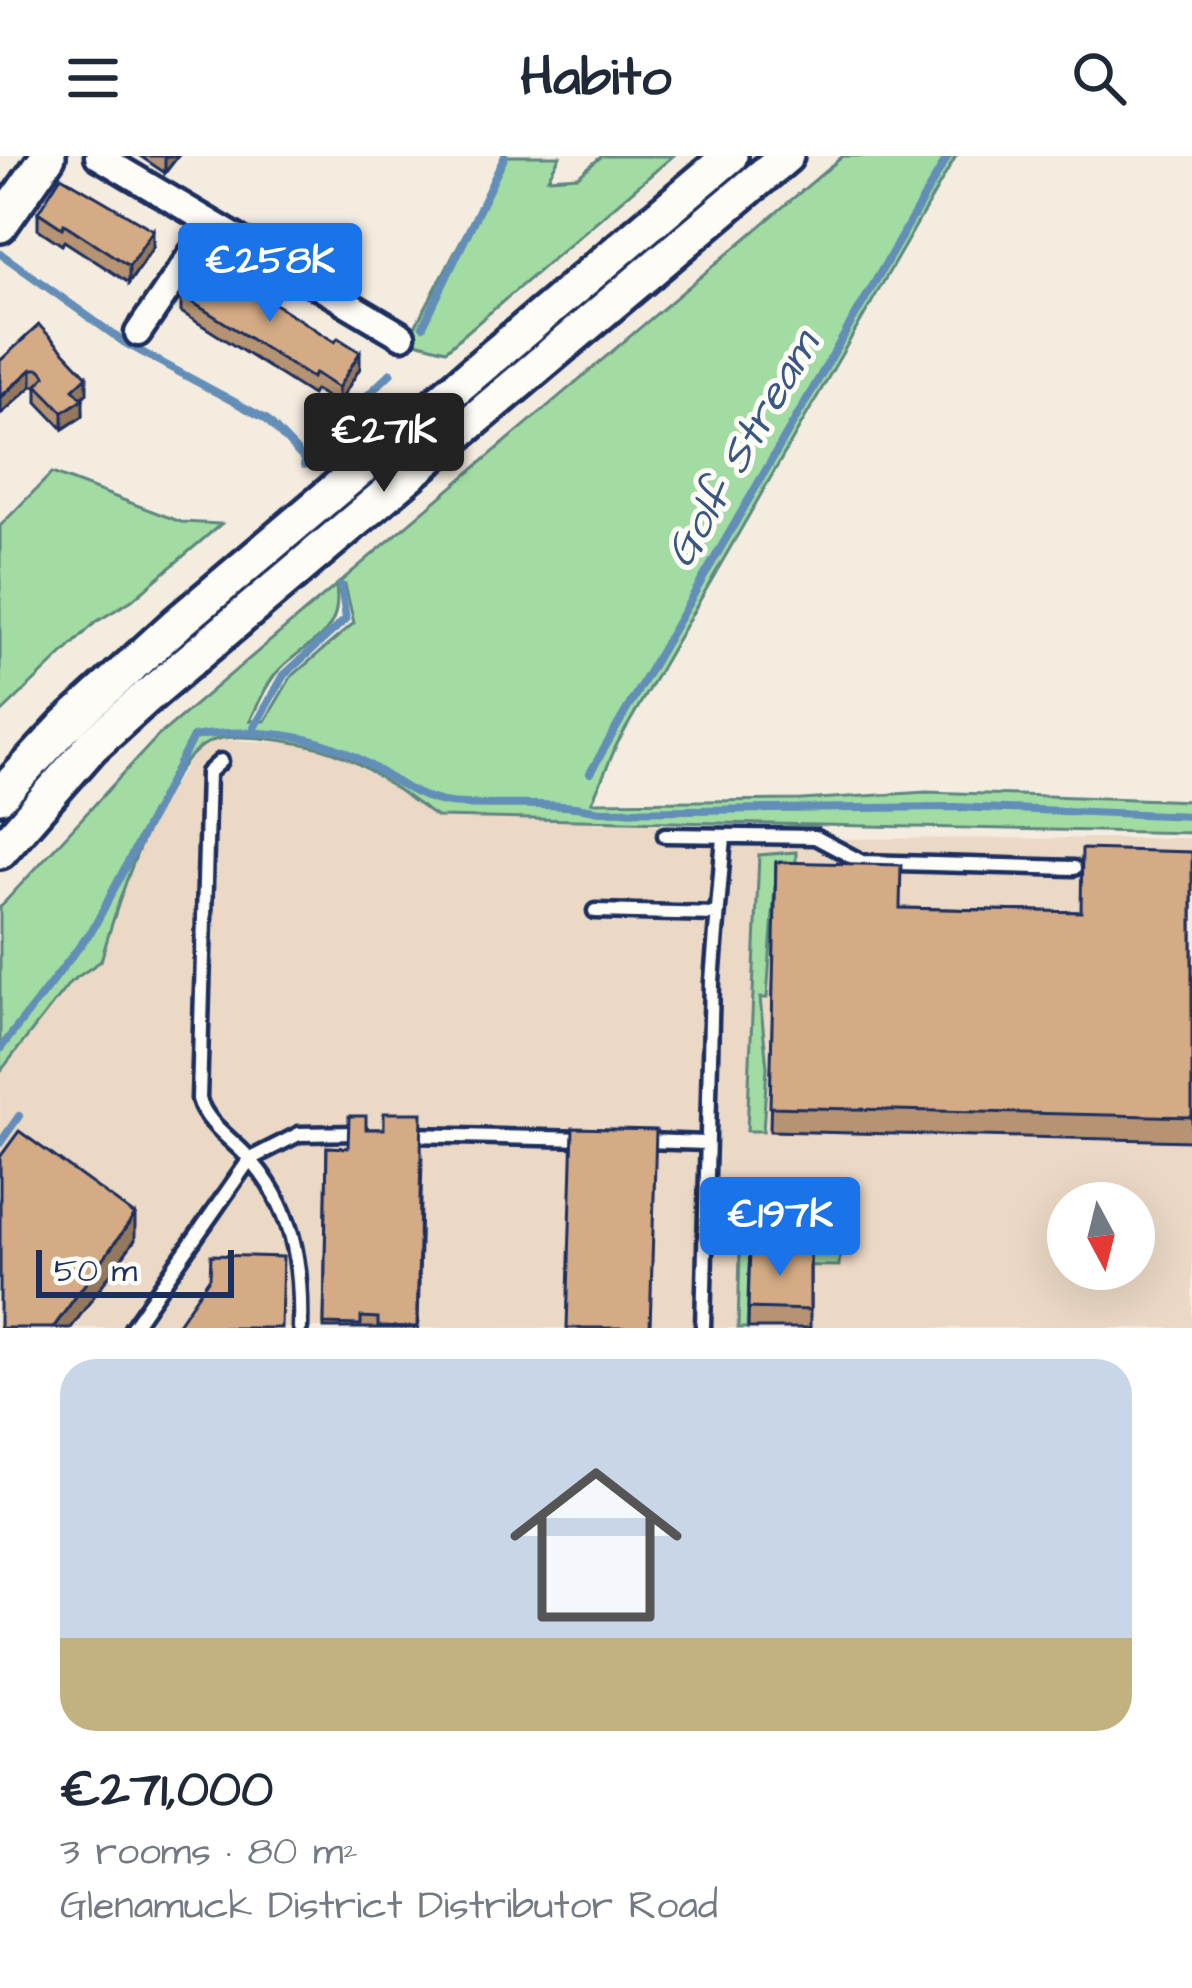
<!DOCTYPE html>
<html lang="en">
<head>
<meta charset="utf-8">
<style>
  body { margin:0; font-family:"Architects Daughter",sans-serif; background:#f2f2f3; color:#1f2937; height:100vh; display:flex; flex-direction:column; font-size:45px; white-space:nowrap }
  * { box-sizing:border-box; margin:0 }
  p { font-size:39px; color:#747a83 }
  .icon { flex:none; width:66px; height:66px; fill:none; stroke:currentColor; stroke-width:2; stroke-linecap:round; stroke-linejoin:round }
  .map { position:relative; height:1172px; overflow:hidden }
  .details { display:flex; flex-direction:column; background:#fff; flex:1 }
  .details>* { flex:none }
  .needle { width:78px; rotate:173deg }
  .fabs { position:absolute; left:1047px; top:1026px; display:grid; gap:24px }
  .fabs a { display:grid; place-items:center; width:108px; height:108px; border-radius:50%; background:#fff; box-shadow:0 12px 48px #0002; font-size:60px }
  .scale { position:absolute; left:36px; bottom:30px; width:198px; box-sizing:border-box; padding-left:12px; border:6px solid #1b2f5e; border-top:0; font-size:33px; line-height:42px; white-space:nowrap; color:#1b2f5e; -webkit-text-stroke:9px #fdfcf7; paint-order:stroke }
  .price { position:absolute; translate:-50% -102px; padding:0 27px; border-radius:12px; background:#1a73e8; color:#fff; font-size:39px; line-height:78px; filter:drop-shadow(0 3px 6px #0008) }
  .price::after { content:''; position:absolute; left:50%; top:72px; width:36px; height:27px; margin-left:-18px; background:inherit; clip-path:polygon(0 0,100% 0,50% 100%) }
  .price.selected { background:#222; color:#fff }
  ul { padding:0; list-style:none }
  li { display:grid; align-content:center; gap:24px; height:636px; padding:0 60px }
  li+li { border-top:3px solid #e0e1e3 }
  li span { display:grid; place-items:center; height:372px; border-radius:36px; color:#555 }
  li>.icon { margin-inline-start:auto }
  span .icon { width:216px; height:216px; fill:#fffc; stroke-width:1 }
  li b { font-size:51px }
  header { display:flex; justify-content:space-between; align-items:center; height:156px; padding:0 60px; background:#fff; font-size:54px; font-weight:700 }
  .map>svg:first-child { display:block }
  .built { fill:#ebd8c5; fill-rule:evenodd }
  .green { fill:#a2dca2; stroke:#5e8680; stroke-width:3; fill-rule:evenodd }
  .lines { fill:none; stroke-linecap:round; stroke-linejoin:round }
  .stream { stroke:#648eb8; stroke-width:8 }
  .lane-casing { stroke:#1b2f5e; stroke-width:21 }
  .street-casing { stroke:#1b2f5e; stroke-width:33 }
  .secondary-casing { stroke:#1b2f5e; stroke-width:42 }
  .lane { stroke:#fdfcf7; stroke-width:12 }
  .street { stroke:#fdfcf7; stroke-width:24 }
  .secondary { stroke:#fdfcf7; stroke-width:33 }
  .wall { fill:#b69372; stroke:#1b2f5e; stroke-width:3 }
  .shaded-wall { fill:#94785d; stroke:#1b2f5e; stroke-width:3 }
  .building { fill:#d4ab85; stroke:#1b2f5e; stroke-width:3 }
  .labels { text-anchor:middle; stroke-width:10; stroke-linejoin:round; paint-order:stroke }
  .water-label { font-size:45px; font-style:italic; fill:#3a5684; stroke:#fdfcf7 }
</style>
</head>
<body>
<header><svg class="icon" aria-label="menu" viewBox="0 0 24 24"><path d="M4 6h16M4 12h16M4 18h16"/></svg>Habito<svg class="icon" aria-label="search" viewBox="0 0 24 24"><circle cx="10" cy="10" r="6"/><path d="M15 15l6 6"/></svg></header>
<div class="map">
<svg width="1192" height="1172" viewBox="0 0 1192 1172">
  <rect width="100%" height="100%" fill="#f5ece0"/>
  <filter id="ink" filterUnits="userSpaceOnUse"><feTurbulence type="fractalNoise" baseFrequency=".00833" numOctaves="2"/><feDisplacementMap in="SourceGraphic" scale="24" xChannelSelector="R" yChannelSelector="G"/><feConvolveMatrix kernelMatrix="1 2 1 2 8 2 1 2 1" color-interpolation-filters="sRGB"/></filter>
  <g filter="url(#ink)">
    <path class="built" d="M 216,583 L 306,588 L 339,598 L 437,661 L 634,664 L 725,683 L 1192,682 L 1192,1172 L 0,1172 L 0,916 L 70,826 L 101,805 L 125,717 L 157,653 L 196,595 ZM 1068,1047 L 1134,1047 L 1134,1113 L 1068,1113 Z"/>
    <path class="green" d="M 506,0 L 560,0 L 548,22 L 578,20 L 602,0 L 673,0 L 446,194 L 408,184 Z
      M 843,0 L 956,0 L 617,588 L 592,646 L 802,644 L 926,636 L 1192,645 L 1192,677 L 437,661 C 405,641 371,611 336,597 C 310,587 245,577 218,583 C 164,593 114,758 101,805 L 70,826 L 0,916 L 0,751 L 158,580 ZM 345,429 L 354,467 L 291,521 L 265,565 L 250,565 C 258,549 267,526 280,513 C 310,483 343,480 336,431 Z
      M 52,317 L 181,366 L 221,368 L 132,444 L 96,466 L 0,558 L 0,370 Z
      M 796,696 L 796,714 L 775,730 L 767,842 L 760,842 L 767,911 L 763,975 L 747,975 L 759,699 Z
      M 749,1055 L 822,1056 L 821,1094 L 840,1095 L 839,1110 L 749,1109 L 747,1172 L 738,1172 L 741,1058 Z"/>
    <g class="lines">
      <path class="stream" d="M 1,98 L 125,187 L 266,263 L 304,303
        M 423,170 L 505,0
        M 304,309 L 309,295 L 391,217
        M 251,577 L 284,519 L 346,463 L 341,430
        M 590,617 L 948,0
        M 0,893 L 93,773 L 193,581 C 242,572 305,576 350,598 C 385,615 410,642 450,647 C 500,652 550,644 600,655 L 954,651 L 1192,660
        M 0,987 L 19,960"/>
      <g class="lane-casing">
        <path id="lane" d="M 221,605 L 208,617 L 199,943 C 206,967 230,982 246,999 C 293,1049 302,1106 300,1172
          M 665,679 L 815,681 L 862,706 L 1074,712
          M 595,755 L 717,758
          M 411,979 L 588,983
          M 645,985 L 707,987
          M 132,1172 L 250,1003 L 299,978 L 360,977
          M 703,1172 L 712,825 L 724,681"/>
      </g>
      <g class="street-casing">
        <path id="street" d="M 98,0 L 402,180
          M 138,177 L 212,68"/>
      </g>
      <g class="secondary-casing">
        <path id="secondary" d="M 0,69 L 48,0
          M 0,640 L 66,569 L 178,467 L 730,0
          M 0,695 L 91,591 L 143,544 L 786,0"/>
      </g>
      <use href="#lane" class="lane"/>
      <use href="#street" class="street"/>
      <use href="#secondary" class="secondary"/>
    </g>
    <path class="wall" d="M 140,0 L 178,0 L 165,17 Z
      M 38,56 L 153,91 L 129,127 L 64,85 L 62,89 L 38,73 Z
      M 181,139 L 360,212 L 338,248 L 315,234 L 312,239 L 181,156 Z
      M 39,169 L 87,237 L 82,242 L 83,260 L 63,273 L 37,246 L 37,230 L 32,230 L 0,258 L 0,205 Z
      M 1192,696 L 1192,985 L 770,975 L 776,706 L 901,752 L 1081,756 Z
      M 366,973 L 384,973 L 422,1002 L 418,1172 L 324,1172 L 327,991 L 348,992 Z
      M 750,1092 L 810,1093 L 810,1172 L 748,1172 Z"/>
    <path class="shaded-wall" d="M 165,0 L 178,0 L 165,17 Z
      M 153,74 L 153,91 L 129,127 L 129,110 Z
      M 360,196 L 360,212 L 338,248 L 338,232 Z
      M 32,213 L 32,230 L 1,258 L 1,242 Z
      M 87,220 L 87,237 L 73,249 L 73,233 Z
      M 83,243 L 83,260 L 63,273 L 63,256 Z
      M 135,1059 L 135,1084 L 71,1172 L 53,1172 Z"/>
    <path class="building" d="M 61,20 L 153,74 L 129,110 L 64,68 L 62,72 L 38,56 Z
      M 204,103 L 335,186 L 338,182 L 360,196 L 338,232 L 315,217 L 312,222 L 181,139 Z
      M 39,169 L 87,220 L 73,233 L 83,243 L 63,256 L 37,229 L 46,220 L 40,213 L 32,213 L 0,241 L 0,205 Z
      M 1082,693 L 1192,696 L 1192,961 L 770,951 L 776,706 L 901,709 L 900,752 L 1081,756 Z
      M 384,957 L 422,957 L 417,1171 L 378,1170 L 378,1162 L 361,1161 L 361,1169 L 324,1168 L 327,991 L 348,992 L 349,960 L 366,960 L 366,973 L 384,973 Z
      M 573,972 L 656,974 L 650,1172 L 567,1172 Z
      M 19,975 L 135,1059 L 53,1172 L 0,1172 L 0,1001 Z
      M 750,1092 L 810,1093 L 810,1154 L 748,1152 Z
      M 211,1099 L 283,1101 L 281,1172 L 175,1172 L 210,1121 Z"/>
  </g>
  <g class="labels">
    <g class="water-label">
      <text transform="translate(740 292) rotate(-60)" y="16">Golf Stream</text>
    </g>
  </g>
</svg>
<div class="fabs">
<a><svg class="needle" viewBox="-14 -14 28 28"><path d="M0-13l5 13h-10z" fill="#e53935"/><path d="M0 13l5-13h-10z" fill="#747a83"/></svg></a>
</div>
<div class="scale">50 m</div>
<b class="price" style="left:270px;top:169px">€258K</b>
<b class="price selected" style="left:384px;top:339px">€271K</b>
<b class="price" style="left:780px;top:1123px">€197K</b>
</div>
<section class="details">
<ul>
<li><span style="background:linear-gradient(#c9d6e8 75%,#c2b280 0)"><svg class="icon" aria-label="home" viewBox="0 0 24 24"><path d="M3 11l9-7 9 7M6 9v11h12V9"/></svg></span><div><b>€271,000</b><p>3 rooms · 80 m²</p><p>Glenamuck District Distributor Road</p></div></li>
</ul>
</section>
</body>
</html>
